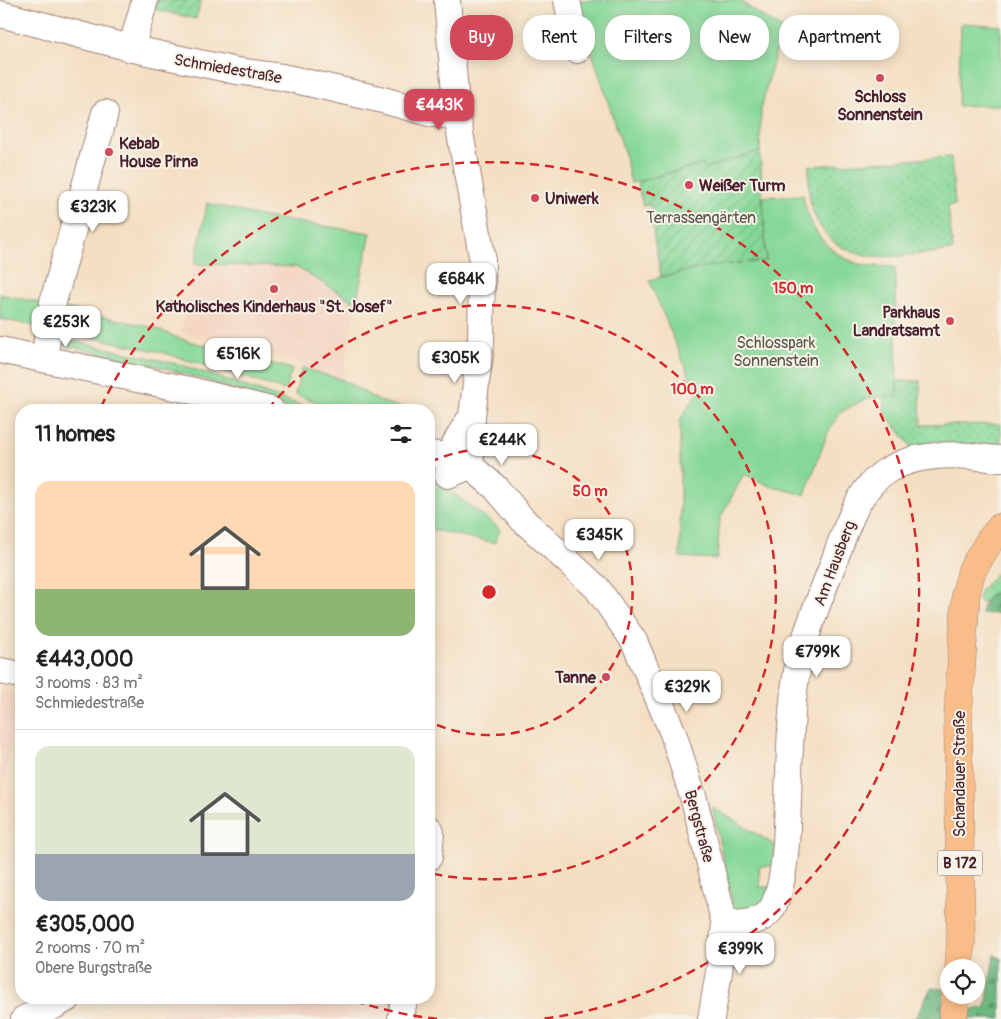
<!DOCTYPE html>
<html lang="en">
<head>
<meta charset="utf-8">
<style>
  body { margin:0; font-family:Pangolin,sans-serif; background:#f2f2f2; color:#222; height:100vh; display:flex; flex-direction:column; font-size:19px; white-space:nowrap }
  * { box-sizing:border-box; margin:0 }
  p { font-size:16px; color:#767676 }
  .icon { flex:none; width:28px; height:28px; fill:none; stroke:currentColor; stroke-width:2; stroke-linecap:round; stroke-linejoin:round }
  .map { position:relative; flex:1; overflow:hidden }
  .details { position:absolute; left:15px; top:404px; width:420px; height:600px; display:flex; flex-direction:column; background:#fff; border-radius:20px; box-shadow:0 2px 12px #0003 }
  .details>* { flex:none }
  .hud { position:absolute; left:450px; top:15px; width:475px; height:45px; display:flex; gap:10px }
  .controls { position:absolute; left:940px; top:959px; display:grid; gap:10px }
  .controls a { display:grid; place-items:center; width:45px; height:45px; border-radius:50%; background:#fff; box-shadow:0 2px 12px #0003; font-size:25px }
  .price { position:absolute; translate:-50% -42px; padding:0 11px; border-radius:10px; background:#fff; color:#222; font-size:16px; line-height:32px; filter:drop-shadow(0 1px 2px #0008) }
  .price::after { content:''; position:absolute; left:50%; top:30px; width:15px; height:11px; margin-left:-8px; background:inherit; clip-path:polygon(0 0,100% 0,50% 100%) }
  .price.on { background:#d1495b; color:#fff }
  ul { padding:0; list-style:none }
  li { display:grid; align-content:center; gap:10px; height:265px; padding:0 20px }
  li+li { border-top:1px solid #e0e0e0 }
  li span { display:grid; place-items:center; height:155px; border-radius:15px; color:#555 }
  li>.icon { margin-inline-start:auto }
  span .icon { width:90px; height:90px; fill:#fffc; stroke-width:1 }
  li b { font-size:21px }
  h2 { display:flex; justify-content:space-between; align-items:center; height:60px; padding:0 20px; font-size:21px }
  .tag { padding:0 18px; border-radius:20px; background:#fff; box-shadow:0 2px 12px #0003; font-size:18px; line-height:45px }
  .tag.on { background:#d1495b; color:#fff }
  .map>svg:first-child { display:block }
  .built { fill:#f4d3c0 }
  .grass { fill:url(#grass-dots); stroke:#687c62 }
  .forest { fill:url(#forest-firs); stroke:#5b6c56 }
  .park { fill:#86d898; stroke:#687c62 }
  .garden { fill:url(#garden-furrows); stroke:#687c62 }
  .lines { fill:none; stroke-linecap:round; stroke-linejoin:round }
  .minor-casing { stroke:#9f7f77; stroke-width:28 }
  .major-casing { stroke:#9f7f77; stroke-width:29 }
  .minor { stroke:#fff; stroke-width:26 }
  .major { stroke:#f8bd89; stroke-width:28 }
  .ring { fill:none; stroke:#d62828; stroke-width:2.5; stroke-dasharray:9 6 }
  .poi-dot { fill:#d1495b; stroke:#f7f3e8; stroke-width:2 }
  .labels { text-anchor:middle; stroke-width:4; stroke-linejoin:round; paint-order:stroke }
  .shield { fill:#f7f3e8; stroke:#7e5f64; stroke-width:1 }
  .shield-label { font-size:15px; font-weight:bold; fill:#4a1f2b }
  .street-label { font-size:16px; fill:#4a1f2b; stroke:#f7f3e8 }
  .poi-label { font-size:16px; font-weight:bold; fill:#4a1f2b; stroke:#f7f3e8; text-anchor:start }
  .park-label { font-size:16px; fill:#5c564c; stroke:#f7f3e8 }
  .centre { fill:#d62828; stroke:#f7f3e8; stroke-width:2.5 }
  .ring-label { font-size:15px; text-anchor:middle; font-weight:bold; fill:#d62828; stroke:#f7f3e8; stroke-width:4; stroke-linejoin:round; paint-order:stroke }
</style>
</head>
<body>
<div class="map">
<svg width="1001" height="1019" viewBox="0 0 1001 1019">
  <defs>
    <pattern id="grass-dots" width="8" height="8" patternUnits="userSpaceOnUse" patternTransform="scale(1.25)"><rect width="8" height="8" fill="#86d898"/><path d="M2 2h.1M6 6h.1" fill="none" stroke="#75b983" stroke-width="1.8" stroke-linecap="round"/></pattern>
    <pattern id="forest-firs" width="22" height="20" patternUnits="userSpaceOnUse" patternTransform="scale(1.25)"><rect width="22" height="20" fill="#6cb880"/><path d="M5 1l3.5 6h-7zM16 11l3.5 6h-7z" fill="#5b9569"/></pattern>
    <pattern id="garden-furrows" width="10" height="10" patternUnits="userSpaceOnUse" patternTransform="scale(1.25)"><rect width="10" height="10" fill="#86d898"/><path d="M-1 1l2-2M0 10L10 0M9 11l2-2" fill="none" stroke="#75b983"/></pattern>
  </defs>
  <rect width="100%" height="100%" fill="#f7f3e8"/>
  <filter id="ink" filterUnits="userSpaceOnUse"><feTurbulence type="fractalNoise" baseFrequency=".02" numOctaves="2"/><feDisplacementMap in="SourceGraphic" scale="10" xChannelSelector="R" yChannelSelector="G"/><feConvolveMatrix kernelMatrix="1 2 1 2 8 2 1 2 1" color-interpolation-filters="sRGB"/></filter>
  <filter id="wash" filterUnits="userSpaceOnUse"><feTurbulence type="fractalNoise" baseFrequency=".0096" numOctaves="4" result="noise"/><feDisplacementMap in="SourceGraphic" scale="20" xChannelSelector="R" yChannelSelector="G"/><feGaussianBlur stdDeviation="1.12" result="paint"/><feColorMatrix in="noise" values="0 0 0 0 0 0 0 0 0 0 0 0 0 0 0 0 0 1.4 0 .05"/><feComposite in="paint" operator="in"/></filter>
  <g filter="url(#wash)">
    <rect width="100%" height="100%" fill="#f4dfc3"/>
    <path class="built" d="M 207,203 L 264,217 L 371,233 L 356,303 L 343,380 L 302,368 L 303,363 L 181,332 Z
      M 0,691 L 20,694 L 0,806 Z
      M 167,998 L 395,998 L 393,1008 L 387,1007 L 383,1019 L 161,1019 Z"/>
    <path class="grass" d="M 951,157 L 955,205 L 948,206 L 953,250 C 899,256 831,274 811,205 C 808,192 809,179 809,166 Z
      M 60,338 L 182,365 L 315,410 L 292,410 L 209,381 L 157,366 L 59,344 Z
      M 897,381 L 920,381 L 921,425 L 1001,424 L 1001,451 L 915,452 L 885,413 L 883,396 L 897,395 Z
      M 1001,568 L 1001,591 L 992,594 L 983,603 L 977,601 L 981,590 Z"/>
    <path class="forest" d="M 1001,591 L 1001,613 L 981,614 C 983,601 989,595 1001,591 Z
      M 994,955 L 1001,958 L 1001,1019 L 963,1019 L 964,1012 L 986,1007 Z
      M 931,988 L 944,989 L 942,1019 L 915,1019 Z"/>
    <path class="park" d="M 575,0 L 738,0 L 782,29 L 761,108 L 760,151 L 705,168 L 703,164 L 631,183 L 624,151 Z
      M 963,23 L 1001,26 L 1001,105 L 958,106 L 961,24 Z
      M 803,195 C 808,228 826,253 859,264 C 870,267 884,266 895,267 L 897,395 L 865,399 L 841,412 L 828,432 L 805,495 L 770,486 L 744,474 L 720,519 L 717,559 L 680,557 L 680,420 L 697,394 L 649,280 L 714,265 L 766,261 L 763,197 Z
      M 207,203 L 264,217 L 371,233 L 356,303 L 296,267 L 195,264 Z
      M 0,294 L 46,304 L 41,327 L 0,319 Z
      M 66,308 L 155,328 L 178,338 L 292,369 L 285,390 L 161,352 L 62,331 Z
      M 302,368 L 343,380 L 379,401 L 410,410 L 337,410 L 295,394 Z
      M 429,480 L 444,486 L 500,529 L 495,543 L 429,529 Z
      M 712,807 L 775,845 L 773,866 L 759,866 L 760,887 L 772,887 L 763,910 L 735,911 L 730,907 L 732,900 Z"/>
    <path class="garden" d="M 151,0 L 201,0 L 196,19 L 148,8 Z
      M 760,151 L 766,261 L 714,265 L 661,277 L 654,238 L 651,205 L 643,206 L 637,182 L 703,164 L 705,168 Z"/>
  </g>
  <g filter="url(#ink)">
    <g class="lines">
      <g class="minor-casing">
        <path id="minor" d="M 447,0 L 457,116 L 482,256 L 481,343 L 472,416 L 471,456 L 468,464 L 465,468 L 448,475 C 450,447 457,439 472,416
          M 567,0 L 577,50
          M 0,14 L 138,50 L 237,71 L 282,77 L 379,99 L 433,114 L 457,116
          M 131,49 L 145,0
          M 0,350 L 194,391 L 271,410
          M 44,359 L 53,302 L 105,113
          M 429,454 L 450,456 L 468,464 L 496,488 L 523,520 L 597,588 L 634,641 L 673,733 L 695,803 L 725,925 L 719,972 L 711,1019
          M 0,671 L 21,675
          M 429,829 L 431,832 L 429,857
          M 725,925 C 739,923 760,924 770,911 C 789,886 787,806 789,773 C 790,743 791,713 795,683 C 801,639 822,595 837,553 C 848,523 860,485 890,469 C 913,456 945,454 971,456 C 981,457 991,459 1001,459
          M 24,1019 L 54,1006 L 68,998
          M 401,1019 L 404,998"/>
      </g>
      <g class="major-casing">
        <path id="major" d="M 959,968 L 961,941 L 958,716 L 966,592 L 972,570 L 990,540 L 1001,527
          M 953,1019 L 956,995"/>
      </g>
      <use href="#minor" class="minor"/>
      <use href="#major" class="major"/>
    </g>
  </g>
  <g class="ring">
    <path d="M430 462A143 143 0 1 1 430 722"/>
    <path d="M268 409A287 287 0 1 1 429 873"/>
    <path d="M437 1019A430 430 0 0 1 349 999M101 407A430 430 0 1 1 541 1019"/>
  </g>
  <g class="poi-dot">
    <circle cx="880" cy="78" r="5"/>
    <circle cx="109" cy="152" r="5"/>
    <circle cx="689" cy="185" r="5"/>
    <circle cx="535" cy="198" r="5"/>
    <circle cx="274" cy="289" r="5"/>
    <circle cx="950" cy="321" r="5"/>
    <circle cx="606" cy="677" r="5"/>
  </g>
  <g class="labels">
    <rect class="shield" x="937.5" y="850.5" width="45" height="25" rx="4"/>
    <g class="shield-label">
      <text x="960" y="868">B 172</text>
    </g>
    <g class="street-label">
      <text transform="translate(228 68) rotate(10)" y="6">Schmiedestraße</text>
      <text transform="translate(834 563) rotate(-69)" y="6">Am Hausberg</text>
      <text transform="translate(959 774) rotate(-90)" y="6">Schandauer Straße</text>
      <text transform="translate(700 826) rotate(75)" y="6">Bergstraße</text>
    </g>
    <g class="poi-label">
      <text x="880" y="102" text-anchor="middle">Schloss<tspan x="880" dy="18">Sonnenstein</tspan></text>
      <text x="119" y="149">Kebab<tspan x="119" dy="18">House Pirna</tspan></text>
      <text x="699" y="191">Weißer Turm</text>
      <text x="545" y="204">Uniwerk</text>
      <text x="274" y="312" text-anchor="middle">Katholisches Kinderhaus "St. Josef"</text>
      <text x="940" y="318" text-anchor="end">Parkhaus<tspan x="940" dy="18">Landratsamt</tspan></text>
      <text x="596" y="683" text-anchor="end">Tanne</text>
    </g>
    <g class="park-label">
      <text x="701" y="223">Terrassengärten</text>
      <text x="776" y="348">Schlosspark<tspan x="776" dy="18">Sonnenstein</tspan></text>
    </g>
  </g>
  <circle cx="489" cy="592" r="8" class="centre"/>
  <g class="ring-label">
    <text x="793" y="293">150 m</text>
    <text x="692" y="394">100 m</text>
    <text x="590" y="496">50 m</text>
  </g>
</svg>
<div class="controls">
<a><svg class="icon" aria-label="locate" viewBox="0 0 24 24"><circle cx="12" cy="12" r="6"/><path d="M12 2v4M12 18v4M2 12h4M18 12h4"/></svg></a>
</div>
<b class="price on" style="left:439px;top:131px">€443K</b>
<b class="price" style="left:93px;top:233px">€323K</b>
<b class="price" style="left:461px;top:305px">€684K</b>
<b class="price" style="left:66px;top:348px">€253K</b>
<b class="price" style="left:238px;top:380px">€516K</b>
<b class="price" style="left:455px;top:384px">€305K</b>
<b class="price" style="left:502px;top:466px">€244K</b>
<b class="price" style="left:599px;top:561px">€345K</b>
<b class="price" style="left:817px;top:678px">€799K</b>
<b class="price" style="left:687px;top:713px">€329K</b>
<b class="price" style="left:740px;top:975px">€399K</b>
<div class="hud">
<a class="tag on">Buy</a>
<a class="tag">Rent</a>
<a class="tag">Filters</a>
<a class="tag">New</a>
<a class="tag">Apartment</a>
</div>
<section class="details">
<h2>11 homes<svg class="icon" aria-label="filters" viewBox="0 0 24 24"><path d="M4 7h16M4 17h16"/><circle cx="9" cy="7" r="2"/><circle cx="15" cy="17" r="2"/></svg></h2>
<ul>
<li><span style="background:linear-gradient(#ffd9b3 70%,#8fb573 0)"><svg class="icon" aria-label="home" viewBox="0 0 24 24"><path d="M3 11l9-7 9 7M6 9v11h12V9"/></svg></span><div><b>€443,000</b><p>3 rooms · 83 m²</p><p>Schmiedestraße</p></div></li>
<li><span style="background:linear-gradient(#dfe7d0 70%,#9aa5b1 0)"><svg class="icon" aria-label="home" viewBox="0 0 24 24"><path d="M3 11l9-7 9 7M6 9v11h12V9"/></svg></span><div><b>€305,000</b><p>2 rooms · 70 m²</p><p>Obere Burgstraße</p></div></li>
</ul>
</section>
</div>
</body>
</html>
